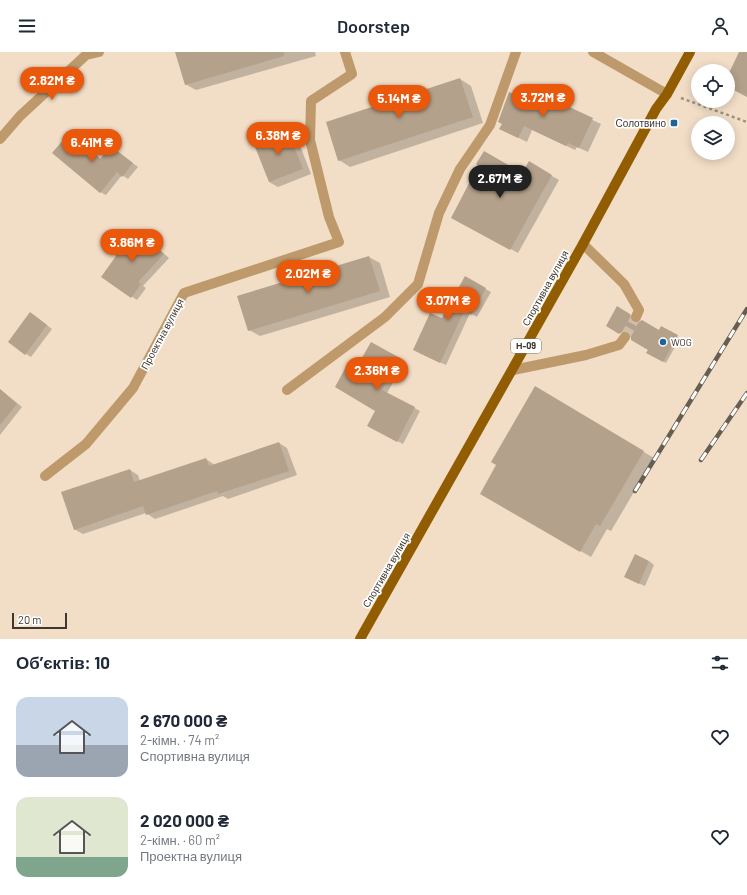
<!DOCTYPE html>
<html lang="uk">
<head>
<meta charset="utf-8">
<style>
  body { margin:0; font-family:Barlow,sans-serif; background:#f6f6f7; color:#1f2937; height:100vh; display:flex; flex-direction:column; font-size:15px; white-space:nowrap }
  * { box-sizing:border-box; margin:0 }
  p { font-size:13px; color:#747a83 }
  .icon { flex:none; width:22px; height:22px; fill:none; stroke:currentColor; stroke-width:2; stroke-linecap:round; stroke-linejoin:round }
  .map { position:relative; height:587px; overflow:hidden }
  .side { display:flex; flex-direction:column; background:#fff; flex:1 }
  .side>* { flex:none }
  .tools { position:absolute; left:691px; top:12px; display:grid; gap:8px }
  .tools a { display:grid; place-items:center; width:44px; height:44px; border-radius:50%; background:#fff; box-shadow:0 2px 10px #0003; font-size:20px }
  .scale { position:absolute; left:12px; bottom:10px; width:55px; box-sizing:border-box; padding-left:4px; border:2px solid #3f372e; border-top:0; font-size:11px; line-height:14px; white-space:nowrap; color:#3f372e; -webkit-text-stroke:3px #fff; paint-order:stroke }
  .price { position:absolute; translate:-50% -34px; padding:0 9px; border-radius:14px; background:#ea580c; color:#fff; font-size:13px; line-height:26px; filter:drop-shadow(0 1px 2px #0008) }
  .price::after { content:''; position:absolute; left:50%; top:24px; width:12px; height:9px; margin-left:-6px; background:inherit; clip-path:polygon(0 0,100% 0,50% 100%) }
  .price.on { background:#222; color:#fff }
  ul { padding:0; list-style:none }
  li { display:flex; align-items:center; gap:12px; height:100px; padding:0 16px }
  li span { display:grid; place-items:center; flex:none; width:112px; height:80px; border-radius:12px; color:#555 }
  li>.icon { margin-inline-start:auto }
  span .icon { width:48px; height:48px; fill:#fffc; stroke-width:1 }
  li b { font-size:17px }
  h2 { display:flex; justify-content:space-between; align-items:center; height:48px; padding:0 16px; font-size:17px }
  header { display:flex; justify-content:space-between; align-items:center; height:52px; padding:0 16px; background:#fff; font-size:18px; font-weight:600 }
  .map>svg:first-child { display:block }
  .shadow { fill:#0003 }
  .building { fill:#b4a18b }
  .lines { fill:none; stroke-linecap:round; stroke-linejoin:round }
  .minor-tunnel { stroke:#cebda8; stroke-width:10; stroke-dasharray:10 5; stroke-linecap:butt }
  .path { stroke:#9f9180; stroke-width:2.5; stroke-dasharray:3 3; stroke-linecap:butt }
  .minor { stroke:#bd996c; stroke-width:10 }
  .major { stroke:#915d00; stroke-width:10 }
  .rail-casing { stroke:#675d51; stroke-width:4.5 }
  .rail { stroke:#fff; stroke-width:3; stroke-dasharray:9; stroke-linecap:butt }
  .poi-dot { fill:#1d6599; stroke:#fff; stroke-width:1.5 }
  .labels { text-anchor:middle; stroke-width:3.5; stroke-linejoin:round; paint-order:stroke }
  .shield { fill:#fff; stroke:#79736d; stroke-width:1 }
  .shield-label { font-size:9px; font-weight:bold; fill:#3f372e }
  .poi-label { font-size:10px; fill:#3f372e; stroke:#fff; text-anchor:end }
  .street-label { font-size:10px; fill:#3f372e; stroke:#fff }
</style>
</head>
<body>
<header><svg class="icon" aria-label="menu" viewBox="0 0 24 24"><path d="M4 6h16M4 12h16M4 18h16"/></svg>Doorstep<svg class="icon" aria-label="person" viewBox="0 0 24 24"><circle cx="12" cy="8" r="4"/><path d="M4 21q1-7 8-7t8 7"/></svg></header>
<div class="map">
<svg width="747" height="587" viewBox="0 0 747 587">
  <rect width="100%" height="100%" fill="#f2dec7"/>
  <path class="shadow" d="M 176,0 L 315,0 L 316,4 L 196,38 L 185,32 Z
    M 460,27 L 471,34 L 483,71 L 350,115 L 339,108 Z
    M 521,34 L 601,72 L 588,100 L 577,95 L 575,98 L 532,78 L 527,90 L 500,77 Z
    M 287,78 L 296,83 L 311,122 L 278,135 L 269,130 Z
    M 70,82 L 101,107 L 111,95 L 138,115 L 128,127 L 122,123 L 106,143 L 100,140 Z
    M 529,111 L 559,128 L 518,201 L 452,165 L 480,114 L 523,123 Z
    M 137,178 L 169,206 L 143,234 L 146,236 L 137,248 L 103,225 Z
    M 369,205 L 380,211 L 390,245 L 260,284 L 249,278 Z
    M 465,226 L 491,240 L 477,265 L 470,261 L 446,313 L 419,301 L 443,268 Z
    M 618,256 L 632,264 L 632,268 L 635,272 L 659,279 L 662,275 L 680,286 L 666,311 L 647,300 L 649,297 L 630,280 L 626,280 L 623,282 L 608,274 Z
    M 31,261 L 52,277 L 31,305 L 26,302 Z
    M 371,291 L 405,310 L 387,341 L 420,359 L 403,392 L 374,377 L 377,358 L 357,317 Z
    M 535,336 L 654,406 L 611,479 L 607,477 L 591,505 L 481,442 L 498,413 Z
    M 0,337 L 22,355 L 0,383 Z
    M 279,391 L 287,396 L 297,423 L 228,447 L 223,444 L 155,467 L 146,461 L 83,482 L 74,477 L 130,418 L 138,423 L 140,429 L 206,407 L 215,413 Z
    M 649,509 L 654,513 L 645,534 L 631,528 Z"/>
  <path class="building" d="M 175,0 L 284,0 L 284,4 L 185,33 Z
    M 739,0 L 747,0 L 747,45 L 728,35 L 728,23 Z
    M 460,26 L 473,65 L 338,109 L 326,70 Z
    M 520,32 L 593,66 L 579,96 L 568,91 L 566,94 L 524,74 L 518,86 L 499,77 L 502,72 L 498,70 L 509,40 L 516,43 Z
    M 287,77 L 303,117 L 269,130 L 253,90 Z
    M 69,81 L 100,107 L 111,94 L 133,111 L 122,125 L 117,120 L 100,141 L 52,101 Z
    M 484,99 L 522,121 L 529,109 L 552,123 L 510,198 L 451,166 L 478,114 L 476,112 Z
    M 137,177 L 164,202 L 138,230 L 141,232 L 131,246 L 101,225 L 116,204 L 114,202 Z
    M 369,204 L 380,239 L 248,279 L 237,244 Z
    M 465,224 L 486,236 L 471,263 L 464,259 L 440,311 L 413,298 L 430,261 L 442,266 Z
    M 617,254 L 630,262 L 630,266 L 633,271 L 637,271 L 642,268 L 659,278 L 661,274 L 678,283 L 663,310 L 646,301 L 648,298 L 631,288 L 631,283 L 629,280 L 623,279 L 619,282 L 606,274 Z
    M 30,260 L 47,273 L 25,303 L 8,290 Z
    M 371,290 L 400,306 L 382,338 L 415,355 L 397,390 L 367,374 L 375,359 L 335,335 L 348,311 L 356,316 Z
    M 535,334 L 644,399 L 600,474 L 596,472 L 580,500 L 480,442 L 496,413 L 491,410 Z
    M 0,337 L 17,352 L 0,373 Z
    M 279,390 L 289,419 L 218,442 L 217,439 L 146,463 L 143,454 L 74,478 L 61,440 L 130,417 L 134,430 L 206,406 L 209,414 Z
    M 635,502 L 649,509 L 639,532 L 624,525 Z"/>
  <g class="lines">
    <path class="minor-tunnel" d="M 625,285 L 636,265"/>
    <path class="path" d="M 681,46 L 747,70"/>
    <path class="minor" d="M 593,0 L 667,42
      M 0,87 L 20,64 L 86,3 L 99,0
      M 583,192 L 624,232 L 639,258 L 636,265
      M 513,318 L 586,303 L 619,293 L 625,285
      M 287,338 L 385,265 L 418,232 L 439,161 L 460,117 L 490,73 L 516,0
      M 45,424 L 86,392 L 133,336 L 184,241 L 339,190 L 329,165 L 310,88 L 311,49 L 352,22 L 345,0"/>
    <path class="major" d="M 360,587 L 583,192 L 656,57 L 667,42 L 690,0"/>
    <g class="rail-casing">
      <path id="rail" d="M 701,408 L 747,341
        M 635,439 L 747,257"/>
    </g>
    <use href="#rail" class="rail"/>
  </g>
  <g class="poi-dot">
    <rect x="670" y="67" width="8" height="8" rx="2"/>
    <circle cx="663" cy="290" r="4"/>
  </g>
  <g class="labels">
    <rect class="shield" x="511" y="287" width="30" height="14" rx="3"/>
    <g class="shield-label">
      <text x="526" y="297">Н-09</text>
    </g>
    <g class="poi-label">
      <text x="666" y="75">Солотвино</text>
      <text x="671" y="294" text-anchor="start">WOG</text>
    </g>
    <g class="street-label">
      <text transform="translate(545 236) rotate(-61)" y="4">Спортивна вулиця</text>
      <text transform="translate(162 282) rotate(-62)" y="4">Проектна вулиця</text>
      <text transform="translate(386 518) rotate(-60)" y="4">Спортивна вулиця</text>
    </g>
  </g>
</svg>
<div class="tools">
<a><svg class="icon" aria-label="locate" viewBox="0 0 24 24"><circle cx="12" cy="12" r="6"/><path d="M12 2v4M12 18v4M2 12h4M18 12h4"/></svg></a>
<a><svg class="icon" aria-label="layers" viewBox="0 0 24 24"><path d="M12 4l9 5-9 5-9-5zM3 14l9 5 9-5"/></svg></a>
</div>
<div class="scale">20 m</div>
<b class="price" style="left:52px;top:49px">2.82M ₴</b>
<b class="price" style="left:543px;top:66px">3.72M ₴</b>
<b class="price" style="left:399px;top:67px">5.14M ₴</b>
<b class="price" style="left:278px;top:104px">6.38M ₴</b>
<b class="price" style="left:92px;top:111px">6.41M ₴</b>
<b class="price on" style="left:500px;top:147px">2.67M ₴</b>
<b class="price" style="left:132px;top:211px">3.86M ₴</b>
<b class="price" style="left:308px;top:242px">2.02M ₴</b>
<b class="price" style="left:448px;top:269px">3.07M ₴</b>
<b class="price" style="left:377px;top:339px">2.36M ₴</b>
</div>
<section class="side">
<h2>Об’єктів: 10<svg class="icon" aria-label="filters" viewBox="0 0 24 24"><path d="M4 7h16M4 17h16"/><circle cx="9" cy="7" r="2"/><circle cx="15" cy="17" r="2"/></svg></h2>
<ul>
<li><span style="background:linear-gradient(#c9d6e8 60%,#9aa5b1 0)"><svg class="icon" aria-label="home" viewBox="0 0 24 24"><path d="M3 11l9-7 9 7M6 9v11h12V9"/></svg></span><div><b>2 670 000 ₴</b><p>2-кімн. · 74 m²</p><p>Спортивна вулиця</p></div><svg class="icon" aria-label="heart" viewBox="0 0 24 24"><path d="M12 20l-8-8c-3-5 5-10 8-4 3-6 11-1 8 4z"/></svg></li>
<li><span style="background:linear-gradient(#dfe7d0 75%,#7fa58c 0)"><svg class="icon" aria-label="home" viewBox="0 0 24 24"><path d="M3 11l9-7 9 7M6 9v11h12V9"/></svg></span><div><b>2 020 000 ₴</b><p>2-кімн. · 60 m²</p><p>Проектна вулиця</p></div><svg class="icon" aria-label="heart" viewBox="0 0 24 24"><path d="M12 20l-8-8c-3-5 5-10 8-4 3-6 11-1 8 4z"/></svg></li>
</ul>
</section>
</body>
</html>
